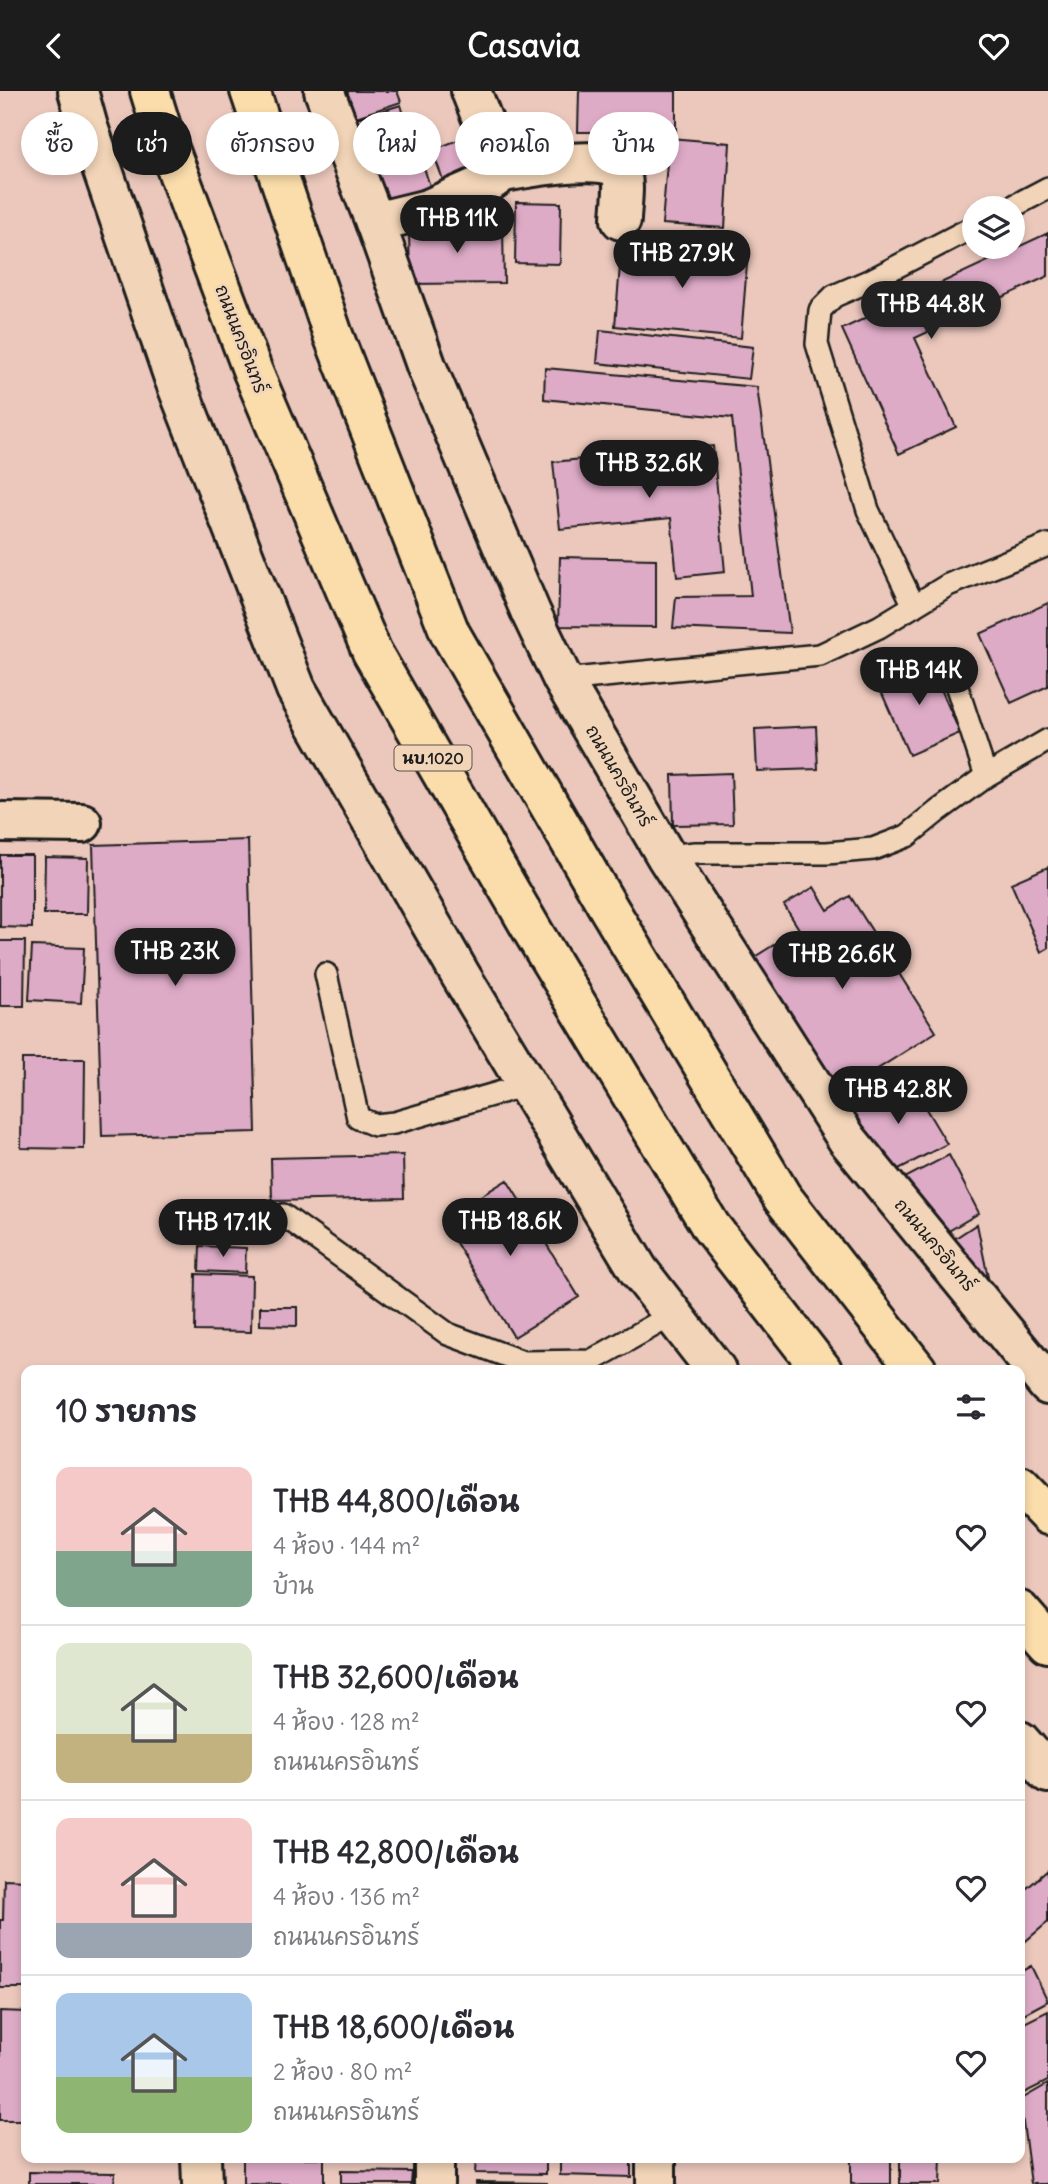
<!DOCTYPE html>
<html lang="th">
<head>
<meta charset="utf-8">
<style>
  body { margin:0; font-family:Delius,"Playpen Sans Thai",sans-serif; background:#f7f7f7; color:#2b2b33; height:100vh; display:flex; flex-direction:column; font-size:26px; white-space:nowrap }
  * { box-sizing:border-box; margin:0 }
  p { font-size:23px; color:#7c7c81 }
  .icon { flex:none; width:38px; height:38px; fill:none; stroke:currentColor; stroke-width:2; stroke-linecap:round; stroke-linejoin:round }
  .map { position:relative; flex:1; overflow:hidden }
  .side { position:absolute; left:21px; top:1274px; width:1004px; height:798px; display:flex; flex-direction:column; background:#fff; border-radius:14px; box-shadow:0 4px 10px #0003 }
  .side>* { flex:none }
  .guide { position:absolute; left:21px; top:21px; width:1006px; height:63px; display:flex; gap:14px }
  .buttons { position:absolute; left:962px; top:105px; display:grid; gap:14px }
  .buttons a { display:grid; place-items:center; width:63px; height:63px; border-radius:50%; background:#fff; box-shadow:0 4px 10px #0003; font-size:35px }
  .price { position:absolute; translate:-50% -60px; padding:0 16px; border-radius:24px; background:#1c1c1c; color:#fff; font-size:23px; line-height:46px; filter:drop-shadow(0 2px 4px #0008) }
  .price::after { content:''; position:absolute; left:50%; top:42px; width:21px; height:16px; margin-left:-10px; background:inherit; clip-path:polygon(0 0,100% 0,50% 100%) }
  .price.on { background:#222; color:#fff }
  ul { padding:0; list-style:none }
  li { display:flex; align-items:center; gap:21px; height:175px; padding:0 35px }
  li+li { border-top:2px solid #e1e1e2 }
  li span { display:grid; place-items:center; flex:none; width:196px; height:140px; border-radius:14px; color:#555 }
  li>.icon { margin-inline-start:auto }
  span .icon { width:84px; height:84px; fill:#fffc; stroke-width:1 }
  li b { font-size:30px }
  h2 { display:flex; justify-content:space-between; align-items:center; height:84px; padding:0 35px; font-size:30px }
  .chip { padding:0 24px; border-radius:32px; background:#fff; box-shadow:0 4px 10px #0003; font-size:24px; line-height:63px }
  .chip.on { background:#1c1c1c; color:#fff }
  header { display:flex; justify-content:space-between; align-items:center; height:91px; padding:0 35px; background:#1c1c1c; color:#fff; font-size:32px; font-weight:700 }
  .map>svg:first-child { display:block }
  .building { fill:#deabc7; stroke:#1c1c1c; stroke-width:2 }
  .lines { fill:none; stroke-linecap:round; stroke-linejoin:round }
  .service-casing { stroke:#1c1c1c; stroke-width:26 }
  .minor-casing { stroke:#1c1c1c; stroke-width:44 }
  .secondary-casing { stroke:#1c1c1c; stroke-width:44 }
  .primary-casing { stroke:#1c1c1c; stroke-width:44 }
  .service { stroke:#f2d5b8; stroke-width:21 }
  .minor { stroke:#f2d5b8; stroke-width:38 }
  .secondary { stroke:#f2d5b8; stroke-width:38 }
  .primary { stroke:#fbddab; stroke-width:38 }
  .labels { text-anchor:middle; stroke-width:5; stroke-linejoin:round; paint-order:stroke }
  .shield { fill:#f2d5b8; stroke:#5c544b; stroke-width:2 }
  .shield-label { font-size:16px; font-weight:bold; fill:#1c1c1c }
  .street-label { font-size:18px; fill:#1c1c1c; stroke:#f2d5b8 }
</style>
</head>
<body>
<header><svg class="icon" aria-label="back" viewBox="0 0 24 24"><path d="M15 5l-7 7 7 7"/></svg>Casavia<svg class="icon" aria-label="heart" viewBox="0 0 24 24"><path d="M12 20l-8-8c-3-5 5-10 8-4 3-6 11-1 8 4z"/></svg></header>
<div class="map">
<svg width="1048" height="2093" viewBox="0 0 1048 2093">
  <rect width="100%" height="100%" fill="#ecc8bc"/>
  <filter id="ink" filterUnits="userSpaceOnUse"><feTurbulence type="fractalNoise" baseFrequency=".0143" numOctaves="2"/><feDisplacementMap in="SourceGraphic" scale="14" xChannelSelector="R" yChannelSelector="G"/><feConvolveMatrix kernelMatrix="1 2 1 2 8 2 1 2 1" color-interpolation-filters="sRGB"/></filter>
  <g filter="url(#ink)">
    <path class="building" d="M 347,0 L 397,0 L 401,11 L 356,26 Z
      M 579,0 L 676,0 L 676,41 L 578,41 Z
      M 401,14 L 415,59 L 370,73 L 355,28 Z
      M 471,44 L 487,86 L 448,102 L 432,59 Z
      M 669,47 L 730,52 L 725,137 L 662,133 Z
      M 419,62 L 434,107 L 389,122 L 374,76 Z
      M 516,111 L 561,112 L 560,173 L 515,172 Z
      M 503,135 L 504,192 L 410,193 L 409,137 Z
      M 1048,142 L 1048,185 L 915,247 L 956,336 L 899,363 L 842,238 Z
      M 622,151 L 748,161 L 741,247 L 615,235 Z
      M 600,239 L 753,256 L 749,288 L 597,272 Z
      M 545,277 L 757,296 L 790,542 L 673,537 L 676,506 L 751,505 L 732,327 L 544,308 Z
      M 713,355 L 725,481 L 677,486 L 671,427 L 560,438 L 553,371 Z
      M 560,466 L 656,468 L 656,536 L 558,535 Z
      M 1048,512 L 1048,595 L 1011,612 L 980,543 Z
      M 928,568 L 960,642 L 909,664 L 877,591 Z
      M 816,635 L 818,678 L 757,680 L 755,638 Z
      M 731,682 L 733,733 L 673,734 L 672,684 Z
      M 248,749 L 256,1041 L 102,1045 L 93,754 Z
      M 0,764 L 32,764 L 32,837 L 0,836 Z
      M 45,766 L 88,767 L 87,823 L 44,823 Z
      M 1048,776 L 1048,857 L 1041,861 L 1011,792 Z
      M 814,796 L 828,819 L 850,805 L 936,941 L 838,1003 L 753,867 L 799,838 L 784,814 Z
      M 0,850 L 25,850 L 24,915 L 0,915 Z
      M 32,855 L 84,857 L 81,912 L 29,909 Z
      M 22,968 L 85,968 L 84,1058 L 21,1057 Z
      M 908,988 L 947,1053 L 891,1082 L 848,1021 Z
      M 403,1064 L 404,1107 L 272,1110 L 271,1067 Z
      M 949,1064 L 979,1122 L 940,1145 L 897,1091 Z
      M 507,1089 L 579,1206 L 514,1246 L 442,1129 Z
      M 977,1133 L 992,1206 L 948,1152 Z
      M 200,1155 L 246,1157 L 245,1182 L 199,1180 Z
      M 196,1183 L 252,1185 L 251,1241 L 195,1240 Z
      M 260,1216 L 297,1216 L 297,1235 L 260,1234 Z
      M 1048,1779 L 1048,1831 L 1021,1854 L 1020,1803 Z
      M 4,1788 L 26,1789 L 26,1897 L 0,1897 L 0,1829 L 3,1829 Z
      M 1031,1875 L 1048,1910 L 1020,1925 L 1020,1881 Z
      M 0,1920 L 26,1921 L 26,2029 L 0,2029 Z
      M 1048,1920 L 1048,1990 L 1020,2004 L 1020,1934 Z
      M 1048,1993 L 1048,2093 L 1031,2093 L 1020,2009 Z
      M 243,2067 L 324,2067 L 324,2093 L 243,2093 Z
      M 476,2067 L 546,2067 L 546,2083 L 475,2082 Z
      M 560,2067 L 631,2067 L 631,2086 L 560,2084 Z
      M 851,2067 L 891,2067 L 891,2093 L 851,2093 Z
      M 900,2067 L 941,2067 L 940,2093 L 900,2093 Z
      M 341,2080 L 412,2081 L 411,2093 L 341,2093 Z
      M 29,2081 L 115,2082 L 114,2093 L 29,2093 Z
      M 476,2091 L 547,2092 L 547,2093 L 476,2093 Z"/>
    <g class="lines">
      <g class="service-casing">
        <path id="service" d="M 1010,117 L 1048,97
          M 914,515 L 868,419 L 817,253 L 820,219 L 834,205 L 871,189 L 975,135
          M 950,575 L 986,685
          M 563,589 L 820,564 L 879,536 L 948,494 L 1048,454
          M 666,765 L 695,762 L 827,762 L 873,758 L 907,745 L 938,720 L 986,685 L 1048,649
          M 326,883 L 358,1027 L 375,1034 L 394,1032 L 526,994
          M 283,1124 L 448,1243 L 523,1271 L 591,1270 L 672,1224"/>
      </g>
      <g class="minor-casing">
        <path id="minor" d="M 503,81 C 523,78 608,61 620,80 C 626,90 621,118 621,129
          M 375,131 L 428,118 L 489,91 L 503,81 L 471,0
          M 0,731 L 82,732
          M 201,2067 L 202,2093
          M 434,2067 L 434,2093
          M 656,2067 L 656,2093"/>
      </g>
      <g class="secondary-casing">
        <path id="secondary" d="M 78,0 L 88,36 L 174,287 L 296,598 L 461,885 L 639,1180 L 716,1279
          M 324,0 L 375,131 L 427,277 L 531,522 L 563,589 L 666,765 L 847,1048 L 1048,1294
          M 1020,1650 L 1048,1682"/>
      </g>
      <g class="primary-casing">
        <path id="primary" d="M 150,0 L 162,39 L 253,281 L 372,561 L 535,844 L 711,1136 L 822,1279
          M 250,0 L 333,244 L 450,542 L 609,818 L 782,1106 L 917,1279
          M 1020,1395 L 1048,1424
          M 1020,1520 L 1048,1552"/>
      </g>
      <use href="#service" class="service"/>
      <use href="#minor" class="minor"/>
      <use href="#secondary" class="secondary"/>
      <use href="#primary" class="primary"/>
    </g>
  </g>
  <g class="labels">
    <rect class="shield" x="394.5" y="654.5" width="77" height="25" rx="5"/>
    <g class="shield-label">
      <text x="433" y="673">นบ.1020</text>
    </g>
    <g class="street-label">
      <text transform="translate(241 248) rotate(69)" y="6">ถนนนครอินทร์</text>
      <text transform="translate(619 685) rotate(60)" y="6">ถนนนครอินทร์</text>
      <text transform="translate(935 1154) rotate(50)" y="6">ถนนนครอินทร์</text>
    </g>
  </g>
</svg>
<div class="buttons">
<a><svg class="icon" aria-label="layers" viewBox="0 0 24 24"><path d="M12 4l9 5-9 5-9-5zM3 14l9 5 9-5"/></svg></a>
</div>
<b class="price" style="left:457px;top:164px">THB 11K</b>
<b class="price" style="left:682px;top:199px">THB 27.9K</b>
<b class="price on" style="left:931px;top:250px">THB 44.8K</b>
<b class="price" style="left:649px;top:409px">THB 32.6K</b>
<b class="price" style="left:919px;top:616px">THB 14K</b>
<b class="price" style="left:175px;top:897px">THB 23K</b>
<b class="price" style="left:842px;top:900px">THB 26.6K</b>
<b class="price" style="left:898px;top:1035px">THB 42.8K</b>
<b class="price" style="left:510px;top:1167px">THB 18.6K</b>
<b class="price" style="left:223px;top:1168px">THB 17.1K</b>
<div class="guide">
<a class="chip">ซื้อ</a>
<a class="chip on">เช่า</a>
<a class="chip">ตัวกรอง</a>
<a class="chip">ใหม่</a>
<a class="chip">คอนโด</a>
<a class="chip">บ้าน</a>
</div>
<section class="side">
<h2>10 รายการ<svg class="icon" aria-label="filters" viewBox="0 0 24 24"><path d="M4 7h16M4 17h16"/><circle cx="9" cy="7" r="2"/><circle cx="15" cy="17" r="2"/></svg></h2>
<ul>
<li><span style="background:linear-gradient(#f6c9c9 60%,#7fa58c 0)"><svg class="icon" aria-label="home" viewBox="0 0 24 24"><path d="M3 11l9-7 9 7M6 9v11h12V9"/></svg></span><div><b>THB 44,800/เดือน</b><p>4 ห้อง · 144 m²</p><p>บ้าน</p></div><svg class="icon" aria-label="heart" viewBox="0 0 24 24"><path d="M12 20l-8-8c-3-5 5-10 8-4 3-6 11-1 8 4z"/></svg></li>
<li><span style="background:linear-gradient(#dfe7d0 65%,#c2b280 0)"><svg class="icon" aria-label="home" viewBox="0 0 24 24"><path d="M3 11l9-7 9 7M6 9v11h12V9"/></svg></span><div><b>THB 32,600/เดือน</b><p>4 ห้อง · 128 m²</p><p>ถนนนครอินทร์</p></div><svg class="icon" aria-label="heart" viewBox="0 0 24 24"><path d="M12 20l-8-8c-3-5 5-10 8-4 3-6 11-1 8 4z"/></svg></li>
<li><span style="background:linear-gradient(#f6c9c9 75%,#9aa5b1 0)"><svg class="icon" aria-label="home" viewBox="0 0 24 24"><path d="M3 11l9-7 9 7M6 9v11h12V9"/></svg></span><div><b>THB 42,800/เดือน</b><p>4 ห้อง · 136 m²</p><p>ถนนนครอินทร์</p></div><svg class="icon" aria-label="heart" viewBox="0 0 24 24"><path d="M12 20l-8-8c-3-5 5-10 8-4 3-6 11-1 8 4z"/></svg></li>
<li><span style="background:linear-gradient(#a9c7e8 60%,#8fb573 0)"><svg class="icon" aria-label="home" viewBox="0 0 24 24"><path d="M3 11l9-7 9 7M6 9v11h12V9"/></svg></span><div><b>THB 18,600/เดือน</b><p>2 ห้อง · 80 m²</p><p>ถนนนครอินทร์</p></div><svg class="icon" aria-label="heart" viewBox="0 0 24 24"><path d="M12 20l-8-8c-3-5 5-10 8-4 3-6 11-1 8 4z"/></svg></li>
</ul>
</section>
</div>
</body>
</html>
